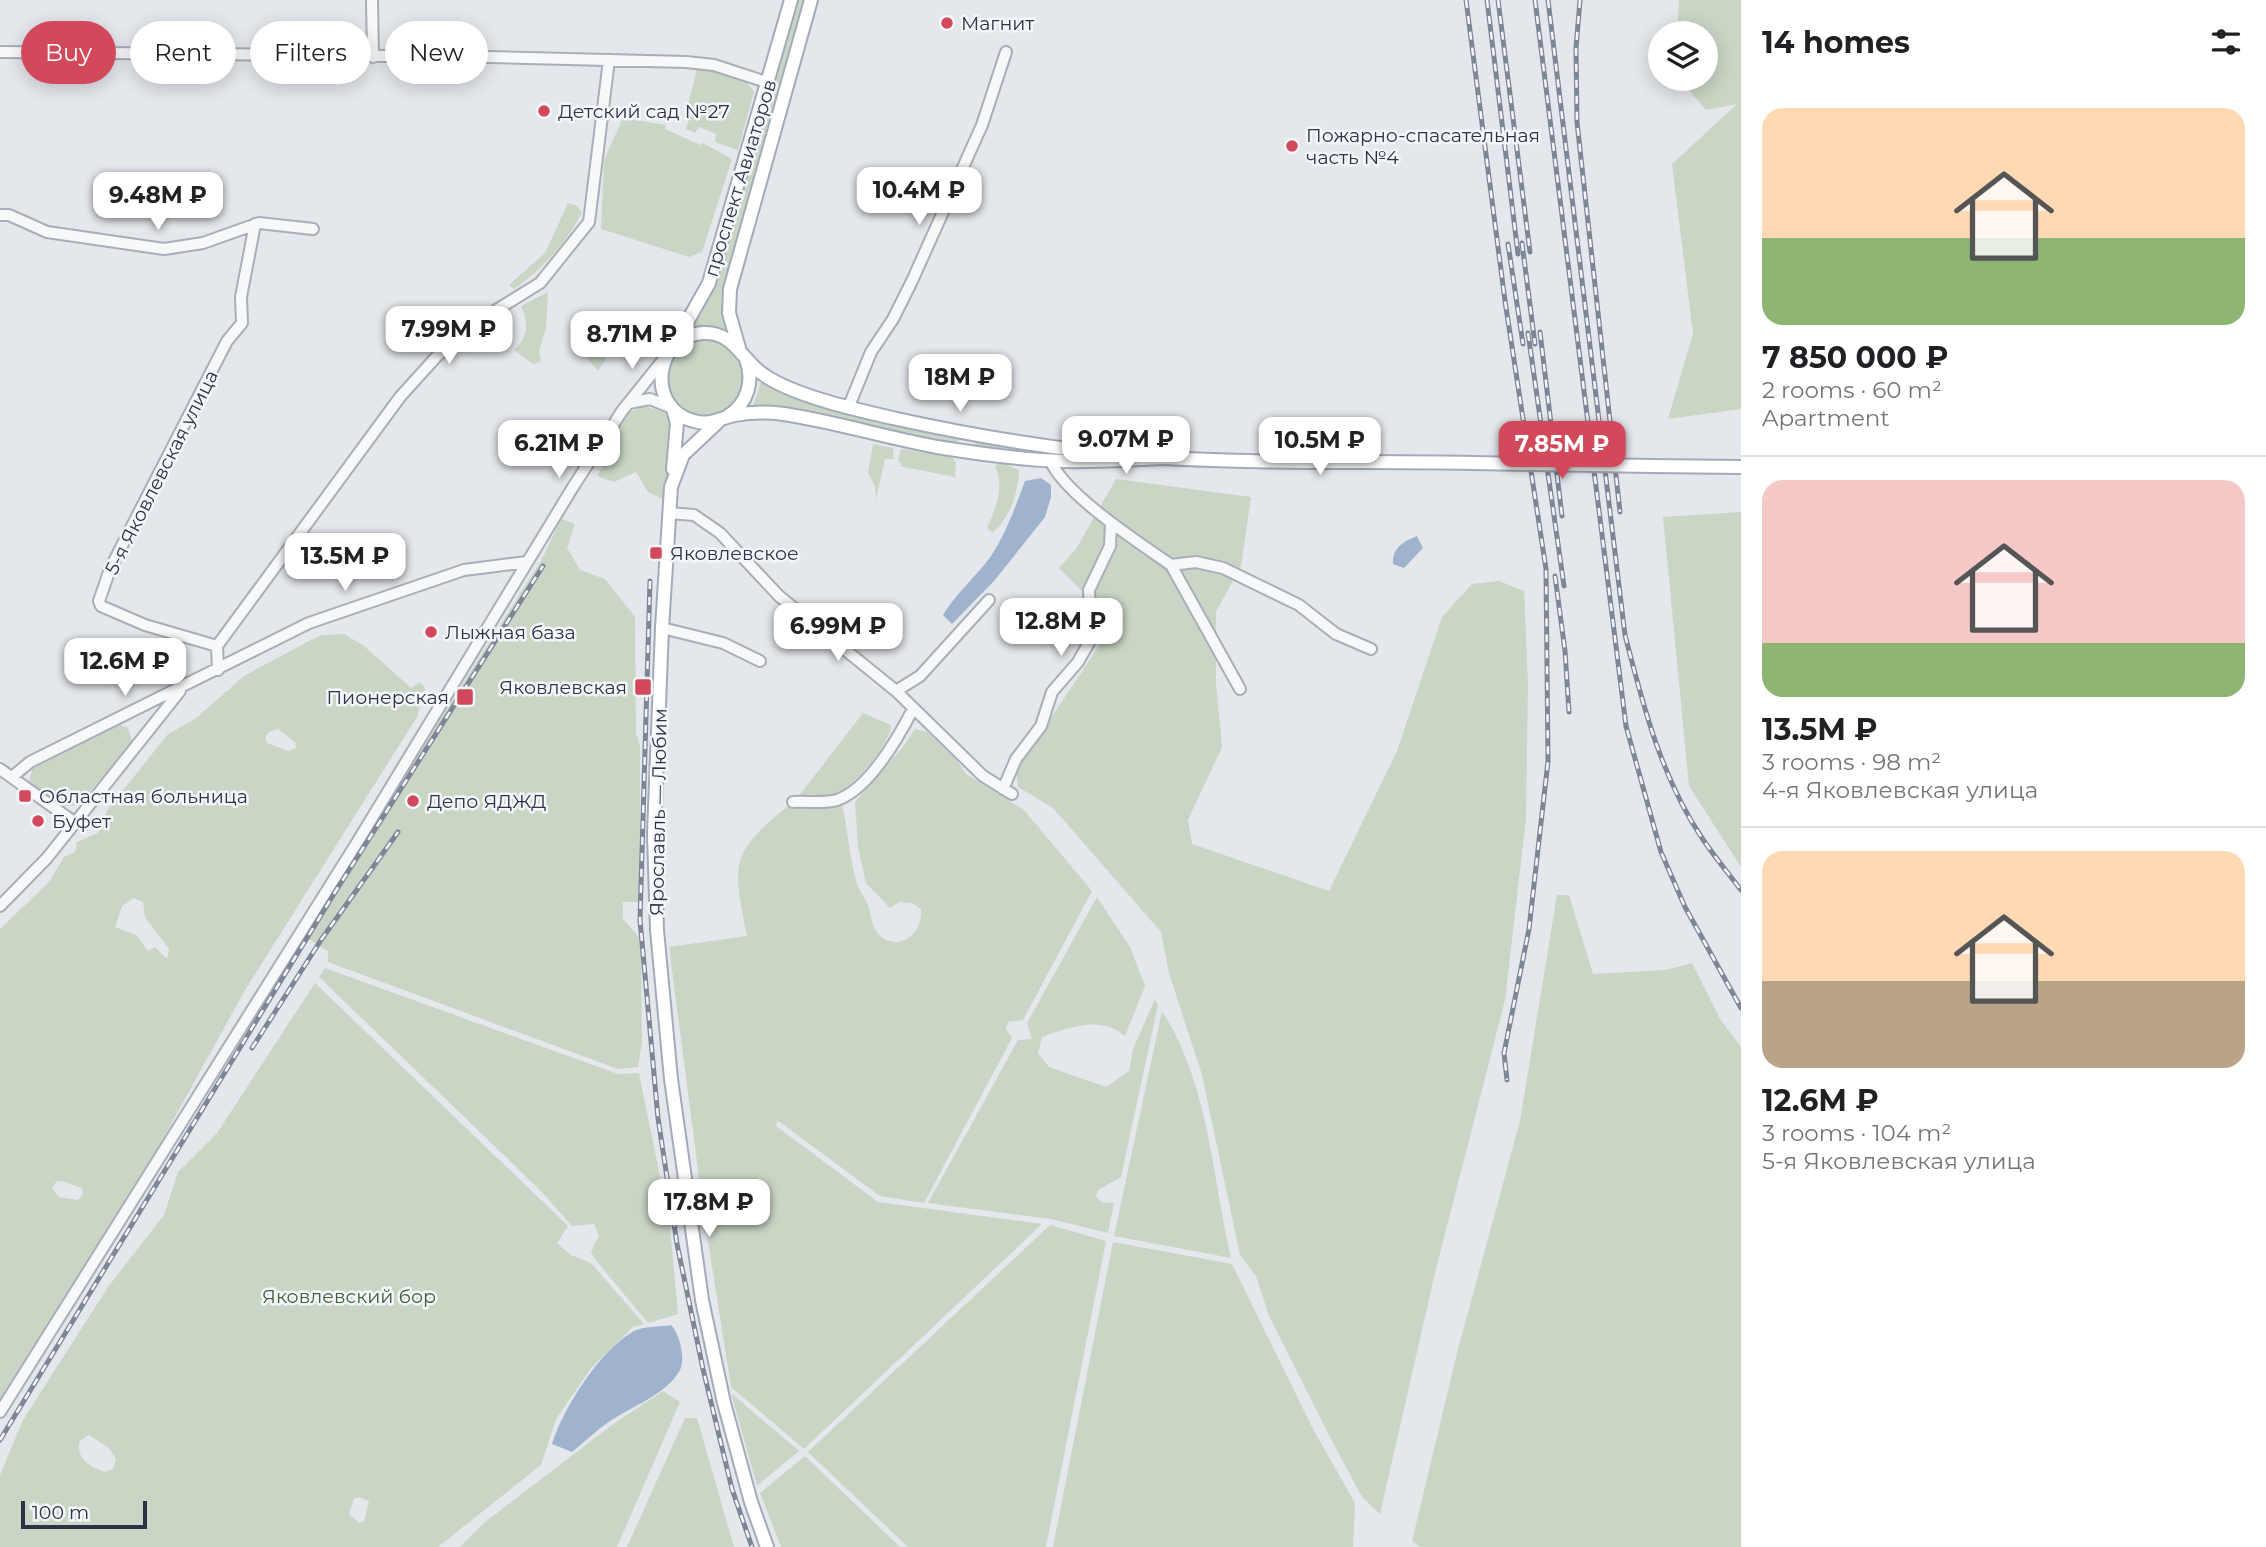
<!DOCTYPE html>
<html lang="en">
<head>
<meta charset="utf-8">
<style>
  body { margin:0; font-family:Montserrat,sans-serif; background:#f6f6f6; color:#202124; height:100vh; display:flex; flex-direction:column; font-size:26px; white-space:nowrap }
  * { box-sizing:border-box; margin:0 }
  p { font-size:23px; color:#757577 }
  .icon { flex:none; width:38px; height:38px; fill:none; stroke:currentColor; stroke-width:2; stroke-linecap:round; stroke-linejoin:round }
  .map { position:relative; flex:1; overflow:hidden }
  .sheet { display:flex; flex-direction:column; background:#fff; width:525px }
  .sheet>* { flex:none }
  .banner { position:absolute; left:21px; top:21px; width:665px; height:63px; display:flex; gap:14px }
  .buttons { position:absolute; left:1648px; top:21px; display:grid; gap:14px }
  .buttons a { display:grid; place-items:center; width:70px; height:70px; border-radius:50%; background:#fff; box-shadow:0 4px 18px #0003; font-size:35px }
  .scale { position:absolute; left:21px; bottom:18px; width:126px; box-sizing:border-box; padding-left:7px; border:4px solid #2b3445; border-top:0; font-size:19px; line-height:24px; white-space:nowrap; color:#2b3445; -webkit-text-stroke:5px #f4f6f9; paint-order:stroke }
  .price { position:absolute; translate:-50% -60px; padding:0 16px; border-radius:14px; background:#fff; color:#222; font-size:23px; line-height:46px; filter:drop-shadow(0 2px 4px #0008) }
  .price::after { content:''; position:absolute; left:50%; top:42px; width:21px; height:16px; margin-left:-10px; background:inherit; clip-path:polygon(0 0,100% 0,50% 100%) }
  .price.on { background:#d1495b; color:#fff }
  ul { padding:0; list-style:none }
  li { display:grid; align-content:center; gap:14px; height:371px; padding:0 21px }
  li+li { border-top:2px solid #e0e0e0 }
  li span { display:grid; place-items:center; height:217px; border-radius:21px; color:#555 }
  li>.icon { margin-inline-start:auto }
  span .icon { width:126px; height:126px; fill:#fffc; stroke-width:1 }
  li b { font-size:30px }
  h2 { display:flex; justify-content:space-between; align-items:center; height:84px; padding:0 21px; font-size:30px }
  .tag { padding:0 24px; border-radius:32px; background:#fff; box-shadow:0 4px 18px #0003; font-size:24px; line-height:63px }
  .tag.on { background:#d1495b; color:#fff }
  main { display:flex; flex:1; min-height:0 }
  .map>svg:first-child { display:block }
  .green { fill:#c9d6c5; fill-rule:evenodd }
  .water { fill:#9fb4cc }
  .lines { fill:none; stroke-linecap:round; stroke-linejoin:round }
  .minor-casing { stroke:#a9aeb7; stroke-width:14 }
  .major-casing { stroke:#a3abb8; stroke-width:16 }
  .minor { stroke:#f7f8fa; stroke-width:10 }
  .major { stroke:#fff; stroke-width:12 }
  .rail-casing { stroke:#7d8696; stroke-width:5 }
  .rail { stroke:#f4f6f9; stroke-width:2.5; stroke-dasharray:8; stroke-linecap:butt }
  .major-bridge-casing { stroke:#a3abb8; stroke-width:16; stroke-linecap:butt }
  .major-bridge { stroke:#fff; stroke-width:12 }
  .poi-dot { fill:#d1495b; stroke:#f4f6f9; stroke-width:2.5 }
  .labels { text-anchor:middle; stroke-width:5; stroke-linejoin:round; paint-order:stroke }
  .poi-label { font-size:19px; fill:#2b3445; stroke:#f4f6f9; text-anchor:start }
  .street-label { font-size:19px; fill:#2b3445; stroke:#f4f6f9 }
  .park-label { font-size:19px; fill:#3f6138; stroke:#f4f6f9 }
</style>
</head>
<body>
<main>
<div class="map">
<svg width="1741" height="1547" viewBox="0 0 1741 1547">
  <rect width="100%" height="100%" fill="#e4e7ec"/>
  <path class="green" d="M 798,0 L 805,0 L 723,288 L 725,329 L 694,327 L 719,276 Z
    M 1679,0 L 1741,0 L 1741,409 L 1668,419 L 1693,334 L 1672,164 L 1737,104 L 1706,110 L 1679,79 L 1706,79 L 1706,33 L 1677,33 Z
    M 701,66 C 718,70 746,75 754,92 L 738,150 L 715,142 L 716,134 L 699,127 L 695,133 L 686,129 L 690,114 L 686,113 L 697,69 Z
    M 623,118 L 666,125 L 665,129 L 700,145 L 703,143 L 732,159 L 702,252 L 689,257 L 601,229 L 604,160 Z
    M 568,203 L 577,206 L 582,213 C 564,245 544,268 514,289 L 509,285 L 545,253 Z
    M 548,292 L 546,328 L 539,351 L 541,362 L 533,364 L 514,350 C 528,337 529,323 521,306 Z
    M 584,334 L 606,359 L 598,371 C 587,359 581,351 584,334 Z
    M667 378a38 38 0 1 1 76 0a38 38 0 1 1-76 0Z
    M 761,382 L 776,389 L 959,437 L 959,441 L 952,444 L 752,409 Z
    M 643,406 L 662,411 L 671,419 L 666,501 L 648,492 L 636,472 L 614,482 L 597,476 L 609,457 L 607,447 L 626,414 Z
    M 977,439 L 1075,452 L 1074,456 L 979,448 L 975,445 Z
    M 873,444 L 893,448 L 894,459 L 885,459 L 876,499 L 875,486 L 868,473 Z
    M 901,449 L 952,457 L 956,463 L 955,477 L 899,466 L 902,465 L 898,460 Z
    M 1001,462 L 1019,470 C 1018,494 1011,515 993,533 L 987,528 C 996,507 1005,488 995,466 Z
    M 1116,479 L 1251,497 L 1241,566 L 1216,612 L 1216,683 L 1222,747 L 1188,820 L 1192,844 L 1329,891 L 1397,751 L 1442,617 L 1472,584 L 1499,581 L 1524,591 L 1528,683 L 1526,819 L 1505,1000 L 1435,1273 L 1380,1514 L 1362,1497 L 1331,1439 L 1269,1316 L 1256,1276 L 1240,1255 L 1202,1075 L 1169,973 L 1161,932 L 1053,808 L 1018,787 L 1016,770 L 1105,637 L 1082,591 L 1059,568 L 1076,549 Z
    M 1741,512 L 1741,867 L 1689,786 L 1663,517 Z
    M 561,519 L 575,524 L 567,548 L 580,570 L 605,579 L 635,617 L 636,733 L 640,745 L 640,902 L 623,902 L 623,919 L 641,939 L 642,1043 L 638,1067 L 618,1069 L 328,962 L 328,951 L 303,936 L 542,559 Z
    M 344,634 L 364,646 L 411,688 L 420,682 L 425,688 L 417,717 L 245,990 L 154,1155 L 0,1399 L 0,929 L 49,882 L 64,857 L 75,852 L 77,842 L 98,833 L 108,809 L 168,734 L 195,719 L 244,676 L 309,641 L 322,635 ZM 278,729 L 295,742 L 296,748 L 289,751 L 267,743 L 265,738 L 269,732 ZM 134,898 L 143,902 L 145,917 L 169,949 L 167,959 L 155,947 L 148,951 L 136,935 L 115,927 L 122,906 ZM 62,1181 L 82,1188 L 83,1194 L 78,1200 L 59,1197 L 52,1188 L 56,1182 Z
    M 863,713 L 891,725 C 890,746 855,784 837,794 C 827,799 809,796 798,797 Z
    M 118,724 L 128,728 L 133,743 L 77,806 L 65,806 L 29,782 L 32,769 Z
    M 915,729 L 927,732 L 954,756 L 966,774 L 1024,810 L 1092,891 L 1023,1020 L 1008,1022 L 1006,1029 L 1012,1038 L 924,1203 L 880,1196 L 777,1120 L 776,1126 L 878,1202 L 1042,1224 L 804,1449 L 731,1387 L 704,1216 L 669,947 L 747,936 C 732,861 730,854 790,804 L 842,805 C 848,830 849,855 856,880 C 858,889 864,896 868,905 C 871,913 871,924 876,931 C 893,955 924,936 921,909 L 912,903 L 899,902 L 890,908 L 866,883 L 858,847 L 855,802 L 902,748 Z
    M 1557,895 L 1569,895 L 1593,974 L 1666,970 L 1692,963 L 1720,1019 L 1741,1047 L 1741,1547 L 1420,1547 L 1412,1541 L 1458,1349 L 1520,1121 Z
    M 1097,897 L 1130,947 L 1145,986 L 1125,1036 C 1100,1015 1069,1027 1042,1037 L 1038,1053 L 1049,1067 L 1106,1087 L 1129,1071 L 1133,1049 L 1155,999 L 1158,1005 L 1121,1177 L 1098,1190 L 1096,1197 L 1102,1202 L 1114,1203 L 1108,1233 L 1051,1219 L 928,1203 L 1018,1040 L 1032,1039 L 1027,1023 Z
    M 325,968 L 618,1074 L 639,1073 L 670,1226 L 678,1314 L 648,1323 L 594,1258 L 591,1251 L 599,1236 L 594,1224 L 572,1226 L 541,1191 L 319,977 Z
    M 315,983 L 568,1226 L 557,1243 L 571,1255 L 591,1263 L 644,1324 L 633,1327 L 592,1367 L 556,1419 L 541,1465 L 438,1547 L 0,1547 L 0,1475 L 23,1420 L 108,1287 L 164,1215 L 178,1172 L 217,1133 ZM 89,1435 L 109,1448 L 116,1459 L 113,1469 L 104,1472 C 90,1466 75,1458 80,1441 ZM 359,1497 L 369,1501 L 364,1521 L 359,1523 L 349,1514 L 354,1499 Z
    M 1162,1011 C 1209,1084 1212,1176 1231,1258 L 1114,1236 Z
    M 1050,1225 L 1106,1241 L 1046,1547 L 908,1547 L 808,1452 Z
    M 1113,1242 L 1232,1264 L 1313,1429 L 1355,1503 L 1353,1547 L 1053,1547 Z
    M 663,1391 L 680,1402 L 617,1547 L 460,1547 L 485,1522 L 612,1425 Z
    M 731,1393 L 799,1451 L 757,1486 Z
    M 685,1418 L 697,1418 L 734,1547 L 627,1547 Z
    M 805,1456 L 900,1547 L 781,1547 L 760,1493 Z"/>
  <path class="water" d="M 1041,478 L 1051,485 L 1051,497 L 1045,517 L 994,581 L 952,624 L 943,615 C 956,593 976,577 991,556 C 1006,533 1015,508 1025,481 Z
    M 1417,536 L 1423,548 L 1404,568 L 1393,564 C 1392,548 1404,541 1417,536 Z
    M 671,1325 C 679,1333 686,1358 680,1370 C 667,1394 631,1407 610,1421 C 597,1430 584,1442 572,1452 L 552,1444 C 563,1408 600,1350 634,1331 C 643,1326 660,1327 671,1325 Z"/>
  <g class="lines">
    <g class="minor-casing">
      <path id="minor" d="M 372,0 L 373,57
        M 0,52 L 488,57 L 686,62 L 714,65 L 769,83
        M 0,215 L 9,215 L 47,232 L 164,249 L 203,243 L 259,223 L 313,229
        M 629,403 L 650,399 L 670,407
        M 849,406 L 871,352 L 893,319 L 912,281 L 982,125 L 1006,52
        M 1050,460 C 1065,495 1138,542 1171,565 L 1196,562 L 1223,568 L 1299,605 L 1336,634 L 1371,649
        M 669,513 L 694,515 L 720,533 L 779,596 L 896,691 L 983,776 L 1012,794
        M 1171,565 L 1240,689
        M 662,628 L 723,643 L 760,661
        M 217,646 L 145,625 L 101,606 L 99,601 L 110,569 L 227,341 L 242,323 L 241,297 L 255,224
        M 218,670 L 217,646 L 400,397 L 438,355 L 485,317 L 540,283 L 589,222 L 609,60
        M 896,691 L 920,676 L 989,600
        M 0,769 L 74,822
        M 12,777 L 30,762 L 309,623 L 464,570 L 527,562
        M 1003,789 L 1016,759 L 1041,726 L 1052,692 L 1078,662 L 1091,639 L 1089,590 L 1110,546 L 1111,523
        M 793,802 C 806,801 825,804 837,800 C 869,789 898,738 913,709
        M 0,906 L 47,858 L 180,691
        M 0,1412 L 358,841 L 573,487 L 622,411 L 667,355"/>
    </g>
    <g class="major-casing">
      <path id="major" d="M 676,342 L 709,283 L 791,0
        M 739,348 L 729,313 L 730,289 L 811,0
        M 673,409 L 677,423 L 673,469
        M 728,416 C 748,403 754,381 746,359
        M 718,422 L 683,455 L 671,487 L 662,628 L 654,834 L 657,930 L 671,1079 L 702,1300 L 724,1403 L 751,1502 L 767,1547
        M 1167,458 C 1132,459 1097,462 1062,461 C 1023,460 981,454 943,448 C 890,439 837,422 784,414 C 768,412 751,412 735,415 C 720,418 709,426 694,421 C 646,409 653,336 703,333 C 734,331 742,361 764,375 C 794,396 861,411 897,419 C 979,437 1065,451 1148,457 C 1256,464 1365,461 1473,463
        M 1651,466 L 1741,467"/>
    </g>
    <use href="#minor" class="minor"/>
    <use href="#major" class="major"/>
    <g class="rail-casing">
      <path id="rail" d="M 1466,0 L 1505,301 L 1546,569 L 1548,761 L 1529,929 L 1504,1053 L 1507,1080
        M 1487,0 L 1518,254
        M 1498,0 L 1530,252
        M 1535,0 L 1626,726 L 1661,852 L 1685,907 L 1741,1008
        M 1548,0 L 1625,635 C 1643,705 1661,777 1702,838 C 1714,856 1728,873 1741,890
        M 1580,0 L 1576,48 L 1577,122 L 1620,512
        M 1522,243 L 1535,344
        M 1508,244 L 1523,344
        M 1540,332 L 1562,516
        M 1528,333 L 1564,586
        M 1555,576 L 1565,651 L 1569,712
        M 650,581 L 640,920 L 658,1118 L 677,1244 L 703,1369 L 732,1489 L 752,1547
        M 252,1048 L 321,940 L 398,832
        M 0,1440 L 337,889 L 543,566"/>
    </g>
    <use href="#rail" class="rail"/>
    <g class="major-bridge-casing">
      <path id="major-bridge" d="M 1473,463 L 1651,466"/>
    </g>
    <use href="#major-bridge" class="major-bridge"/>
  </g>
  <g class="poi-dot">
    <circle cx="947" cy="23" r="7"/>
    <circle cx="544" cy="111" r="7"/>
    <circle cx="1292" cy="146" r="7"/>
    <rect x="649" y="546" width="14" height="14" rx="3.5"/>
    <circle cx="431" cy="632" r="7"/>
    <rect x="634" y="678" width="18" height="18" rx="3.5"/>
    <rect x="456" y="688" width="18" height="18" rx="3.5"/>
    <rect x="18" y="789" width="14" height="14" rx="3.5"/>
    <circle cx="413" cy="801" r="7"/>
    <circle cx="38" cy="821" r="7"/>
  </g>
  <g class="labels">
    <g class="poi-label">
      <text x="961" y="30">Магнит</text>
      <text x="558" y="118">Детский сад №27</text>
      <text x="1306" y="142">Пожарно-спасательная<tspan x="1306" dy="22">часть №4</tspan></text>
      <text x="670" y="560">Яковлевское</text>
      <text x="445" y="639">Лыжная база</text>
      <text x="627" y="694" text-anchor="end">Яковлевская</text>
      <text x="449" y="704" text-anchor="end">Пионерская</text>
      <text x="39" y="803">Областная больница</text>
      <text x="427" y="808">Депо ЯДЖД</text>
      <text x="52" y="828">Буфет</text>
    </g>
    <g class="street-label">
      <text transform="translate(740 178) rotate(-73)" y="7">проспект Авиаторов</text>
      <text transform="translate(161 472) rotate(-63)" y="7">5-я Яковлевская улица</text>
      <text transform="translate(658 812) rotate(-89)" y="7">Ярославль — Любим</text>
    </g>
    <g class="park-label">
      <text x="349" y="1303">Яковлевский бор</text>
    </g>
  </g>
</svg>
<div class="buttons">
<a><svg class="icon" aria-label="layers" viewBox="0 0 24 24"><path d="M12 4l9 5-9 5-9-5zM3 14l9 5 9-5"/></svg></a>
</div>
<div class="scale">100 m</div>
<b class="price" style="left:919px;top:227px">10.4M ₽</b>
<b class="price" style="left:158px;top:232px">9.48M ₽</b>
<b class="price" style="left:449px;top:366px">7.99M ₽</b>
<b class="price" style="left:632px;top:371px">8.71M ₽</b>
<b class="price" style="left:960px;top:414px">18M ₽</b>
<b class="price" style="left:1126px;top:476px">9.07M ₽</b>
<b class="price" style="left:1320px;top:477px">10.5M ₽</b>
<b class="price" style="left:559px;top:480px">6.21M ₽</b>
<b class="price on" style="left:1562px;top:481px">7.85M ₽</b>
<b class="price" style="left:345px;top:593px">13.5M ₽</b>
<b class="price" style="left:1061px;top:658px">12.8M ₽</b>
<b class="price" style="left:838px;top:663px">6.99M ₽</b>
<b class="price" style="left:125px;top:698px">12.6M ₽</b>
<b class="price" style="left:709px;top:1239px">17.8M ₽</b>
<div class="banner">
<a class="tag on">Buy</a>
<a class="tag">Rent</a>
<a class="tag">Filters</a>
<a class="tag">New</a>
</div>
</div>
<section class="sheet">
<h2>14 homes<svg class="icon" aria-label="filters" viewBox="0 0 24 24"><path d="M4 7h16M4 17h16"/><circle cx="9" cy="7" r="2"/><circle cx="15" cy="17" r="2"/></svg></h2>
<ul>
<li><span style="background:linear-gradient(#ffd9b3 60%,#8fb573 0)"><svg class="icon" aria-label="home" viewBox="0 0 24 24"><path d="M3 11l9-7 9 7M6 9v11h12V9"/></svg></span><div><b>7 850 000 ₽</b><p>2 rooms · 60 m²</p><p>Apartment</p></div></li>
<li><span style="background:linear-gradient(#f6c9c9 75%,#8fb573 0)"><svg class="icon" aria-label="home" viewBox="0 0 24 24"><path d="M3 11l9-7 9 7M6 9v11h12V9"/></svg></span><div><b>13.5M ₽</b><p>3 rooms · 98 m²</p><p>4-я Яковлевская улица</p></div></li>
<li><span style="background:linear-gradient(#ffd9b3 60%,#b9a48a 0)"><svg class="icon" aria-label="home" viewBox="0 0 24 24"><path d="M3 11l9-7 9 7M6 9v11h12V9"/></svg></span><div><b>12.6M ₽</b><p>3 rooms · 104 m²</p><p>5-я Яковлевская улица</p></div></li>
</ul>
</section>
</main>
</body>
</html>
